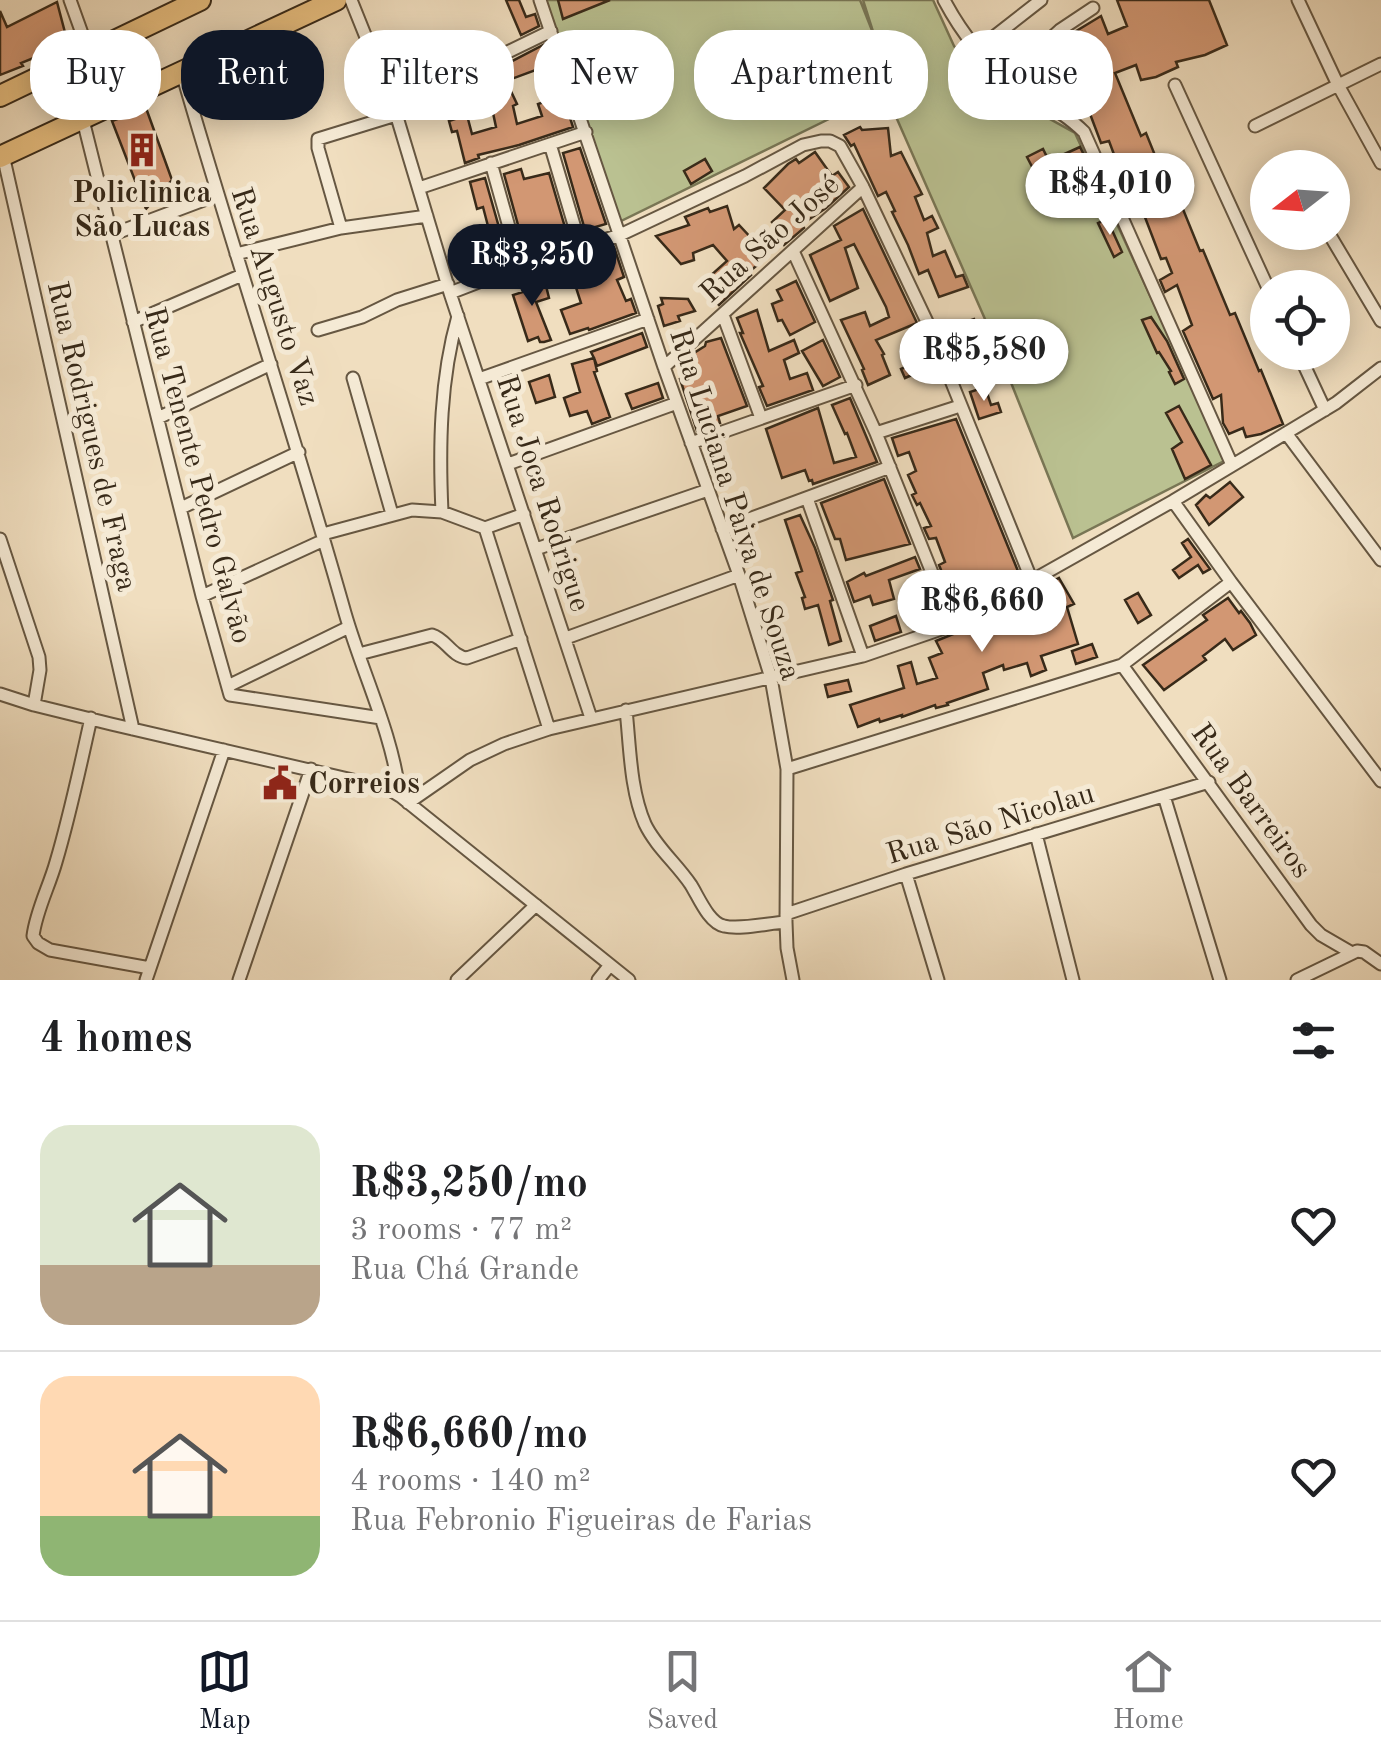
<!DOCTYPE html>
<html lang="en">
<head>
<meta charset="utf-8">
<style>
  body { margin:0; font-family:"Old Standard TT",serif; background:#f6f6f6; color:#202124; height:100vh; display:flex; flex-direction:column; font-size:38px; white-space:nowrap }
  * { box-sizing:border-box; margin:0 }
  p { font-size:32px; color:#757577 }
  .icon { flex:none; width:55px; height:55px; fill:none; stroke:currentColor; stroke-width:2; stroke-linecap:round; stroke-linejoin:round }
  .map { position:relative; height:980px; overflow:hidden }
  .drawer { display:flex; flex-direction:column; background:#fff; flex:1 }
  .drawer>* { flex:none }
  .hud { position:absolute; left:30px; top:30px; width:1322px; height:90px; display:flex; gap:20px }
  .needle { width:65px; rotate:253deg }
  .tools { position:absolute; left:1250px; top:150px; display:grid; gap:20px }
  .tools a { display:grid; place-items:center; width:100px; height:100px; border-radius:50%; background:#fff; box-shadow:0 5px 25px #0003; font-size:50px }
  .price { position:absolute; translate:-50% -85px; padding:0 22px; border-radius:35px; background:#fff; color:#222; font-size:32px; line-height:65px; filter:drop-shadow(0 2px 5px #0008) }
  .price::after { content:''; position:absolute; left:50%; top:60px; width:30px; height:22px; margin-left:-15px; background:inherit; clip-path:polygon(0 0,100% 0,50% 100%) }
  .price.selected { background:#111827; color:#fff }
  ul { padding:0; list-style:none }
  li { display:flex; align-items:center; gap:30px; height:250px; padding:0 40px }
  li+li { border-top:2px solid #e0e0e0 }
  li span { display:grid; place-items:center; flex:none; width:280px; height:200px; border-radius:30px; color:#555 }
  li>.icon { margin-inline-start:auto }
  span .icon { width:120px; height:120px; fill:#fffc; stroke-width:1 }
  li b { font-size:42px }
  h2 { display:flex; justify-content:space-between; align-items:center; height:120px; padding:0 40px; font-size:42px }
  .tag { padding:0 35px; border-radius:40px; background:#fff; box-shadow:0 5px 25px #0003; font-size:35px; line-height:90px }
  .tag.selected { background:#111827; color:#fff }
  .tabs { display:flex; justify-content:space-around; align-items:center; height:140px; border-top:2px solid #e0e0e0; background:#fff; font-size:28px; color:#757577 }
  .tabs a { display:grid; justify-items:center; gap:5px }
  .tabs .selected { color:#111827 }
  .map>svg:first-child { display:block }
  .green { fill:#bac191; stroke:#797655; stroke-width:2.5 }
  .building { fill:#d29773; stroke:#382a19; stroke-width:2.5; fill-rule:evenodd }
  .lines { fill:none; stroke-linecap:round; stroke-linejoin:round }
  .minor-casing { stroke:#665742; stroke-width:15 }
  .trunk-casing { stroke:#382a19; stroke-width:24 }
  .minor { stroke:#f5ead5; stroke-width:11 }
  .trunk { stroke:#e8bf80; stroke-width:20 }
  .labels { text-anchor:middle; stroke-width:10; stroke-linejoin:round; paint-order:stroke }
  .poi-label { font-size:30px; font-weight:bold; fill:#382a19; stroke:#f5ead5 }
  .street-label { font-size:30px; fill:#382a19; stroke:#f5ead5 }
</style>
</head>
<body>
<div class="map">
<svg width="1381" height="980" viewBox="0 0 1381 980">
  <rect width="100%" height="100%" fill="#f0debf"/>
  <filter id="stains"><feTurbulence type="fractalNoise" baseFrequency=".002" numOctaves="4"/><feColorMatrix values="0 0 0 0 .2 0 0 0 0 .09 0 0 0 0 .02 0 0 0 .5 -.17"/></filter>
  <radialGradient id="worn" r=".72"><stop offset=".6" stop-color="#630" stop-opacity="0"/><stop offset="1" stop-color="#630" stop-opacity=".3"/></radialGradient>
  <path class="green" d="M 545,0 L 860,0 L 875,38 L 863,0 L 933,0 L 954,46 L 976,78 L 1075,133 L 1226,460 L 1073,538 L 992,335 L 886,94 L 890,89 L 619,222 Z"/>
  <path class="building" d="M 506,0 L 519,0 L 526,17 L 535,14 L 539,26 L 521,35 Z
    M 558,0 L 610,0 L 563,19 Z
    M 1117,0 L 1209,0 L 1227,45 L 1205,55 L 1176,62 L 1178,67 L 1156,77 L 1141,80 L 1136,65 L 1115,73 L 1141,136 L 1146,133 L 1171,195 L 1176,192 L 1200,251 L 1203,250 L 1230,315 L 1235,313 L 1259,371 L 1261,370 L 1283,424 L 1261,434 L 1246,437 L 1243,428 L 1229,434 L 1227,430 L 1223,423 L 1221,395 L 1213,399 L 1183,331 L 1192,325 L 1177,285 L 1165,292 L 1160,280 L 1172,273 L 1166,258 L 1161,259 L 1138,199 L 1131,200 L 1109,141 L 1101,143 L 1081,90 L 1088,87 L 1068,36 L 1101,16 L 1108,34 L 1127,26 Z
    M 57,2 L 68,44 L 21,63 L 23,66 L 0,75 L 0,11 L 7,27 Z
    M 1012,35 L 1023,49 L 1006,65 L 991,51 Z
    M 545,44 L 552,64 L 506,81 L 517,104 L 513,106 L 517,124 L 542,116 L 538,104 L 553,99 L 550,90 L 560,87 L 573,127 L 519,145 L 478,155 L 479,158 L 465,163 L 457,131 L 452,132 L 449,121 L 458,118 L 446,93 L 468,82 L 468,84 ZM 484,95 L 493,113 L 496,127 L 472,134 L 464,104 Z
    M 1046,55 L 1060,80 L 1045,88 L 1033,67 Z
    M 146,108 L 172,180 L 146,209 L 112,121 Z
    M 860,127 L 862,130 L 888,128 L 891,156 L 901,152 L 922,194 L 915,197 L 924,220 L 932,216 L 938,228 L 927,233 L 933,256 L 945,251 L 956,277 L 963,275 L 968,287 L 939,297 L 928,270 L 919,274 L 908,245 L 892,212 L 895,211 L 886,192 L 878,196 L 854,144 L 851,146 L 844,135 Z
    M 1080,147 L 1084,155 L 1077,158 L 1091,189 L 1084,192 L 1067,163 L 1038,178 L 1027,157 L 1043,149 L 1049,161 Z
    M 580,148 L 606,224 L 585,230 L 563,153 Z
    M 815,152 L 832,176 L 838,172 L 849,187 L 826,208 L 802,224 L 804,228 L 784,245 L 776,234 L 780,231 L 772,222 L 785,210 L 764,188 L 788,164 L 796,159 L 799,163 Z
    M 705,159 L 712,171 L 691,184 L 684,171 Z
    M 521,169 L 524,179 L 549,173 L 569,241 L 526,254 L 504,174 Z
    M 485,178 L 508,259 L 495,263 L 491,250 L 494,249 L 483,207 L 477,209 L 470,182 Z
    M 727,206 L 734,229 L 739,225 L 768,256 L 749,272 L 751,275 L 719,305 L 700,285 L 727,261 L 713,245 L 693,253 L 694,260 L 681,264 L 656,236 L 689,225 L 685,217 L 708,208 L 710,212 Z
    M 863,209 L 917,323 L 876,340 L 884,354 L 882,355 L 890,375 L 868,385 L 862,370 L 864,369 L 841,320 L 865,312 L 870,326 L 889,317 L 886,307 L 854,244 L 845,248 L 858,288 L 830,301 L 810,255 L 841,240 L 834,226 Z
    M 1107,219 L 1122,252 L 1114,257 L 1098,223 Z
    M 614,247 L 624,277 L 617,280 L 626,301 L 631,299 L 636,313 L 589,330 L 588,328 L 570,334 L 561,310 L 581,303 L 572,275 L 568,276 L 563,262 Z
    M 528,273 L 534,289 L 546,286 L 549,298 L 536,302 L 551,340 L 544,342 L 540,342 L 538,337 L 528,341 L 513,295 L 523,292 L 518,277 Z
    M 796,281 L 815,322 L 790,335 L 782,320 L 778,321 L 772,304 L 782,300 L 777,290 Z
    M 661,298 L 688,299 L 695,311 L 678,316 L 680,321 L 664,326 L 658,306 L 663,304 Z
    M 757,310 L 769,351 L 794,340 L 799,353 L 784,360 L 790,379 L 807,373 L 813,390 L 767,406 L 759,387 L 763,386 L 740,333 L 743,333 L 737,318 Z
    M 1151,317 L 1167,341 L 1184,379 L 1175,384 L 1169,372 L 1171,371 L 1159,352 L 1157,353 L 1142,320 Z
    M 974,319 L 988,352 L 961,364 L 959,357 L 956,357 L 944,330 Z
    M 642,333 L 647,347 L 597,366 L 594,358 L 597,371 L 594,372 L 610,417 L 592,424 L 587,411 L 570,416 L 564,398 L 580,392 L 572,364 L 594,358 L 591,352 Z
    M 721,338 L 747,406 L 718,416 L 720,423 L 697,431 L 680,379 L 685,377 L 680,365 L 696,357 L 694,353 L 705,346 L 706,342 Z
    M 823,340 L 840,377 L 823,386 L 802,351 Z
    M 931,356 L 935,365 L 905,378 L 901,369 Z
    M 549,375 L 555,397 L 536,403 L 529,382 Z
    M 658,383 L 663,398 L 632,409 L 626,394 Z
    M 985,387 L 991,405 L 998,403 L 1001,412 L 979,419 L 970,392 Z
    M 850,398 L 877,462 L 813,484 L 812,480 L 809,481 L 805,470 L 782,478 L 766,429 L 818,408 L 834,463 L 856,457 L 847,433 L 845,434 L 832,405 Z
    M 1179,406 L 1211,465 L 1185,479 L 1172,449 L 1182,442 L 1166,413 Z
    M 956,419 L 1020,576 L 996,586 L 998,589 L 957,610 L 939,565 L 945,562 L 936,538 L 929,539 L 924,528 L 931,526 L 920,503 L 917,505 L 912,495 L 916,493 L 908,475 L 916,471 L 909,452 L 898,456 L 892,438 Z
    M 884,479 L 910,544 L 846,560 L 840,539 L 835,539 L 821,503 Z
    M 1230,482 L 1243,497 L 1209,525 L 1196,505 L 1206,495 L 1210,498 Z
    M 800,515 L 815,548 L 833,600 L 830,601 L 841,641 L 829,645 L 818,605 L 805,609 L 802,598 L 805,597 L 796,573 L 802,571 L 785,520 Z
    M 1188,539 L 1210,569 L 1203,573 L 1198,565 L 1179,578 L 1173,570 L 1191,557 L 1182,543 Z
    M 915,557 L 920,569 L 889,580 L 894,599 L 873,605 L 870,596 L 854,602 L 847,582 L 864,573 L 866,576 Z
    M 1059,578 L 1074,604 L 1067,607 L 1078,644 L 1041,656 L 1046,670 L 1031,676 L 1027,663 L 1004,670 L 1003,665 L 983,673 L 988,689 L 947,703 L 948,705 L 936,708 L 935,705 L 902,717 L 902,715 L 880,722 L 879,719 L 858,727 L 850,705 L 904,688 L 898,666 L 911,662 L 917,684 L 937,678 L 929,658 L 942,653 L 936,641 L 963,630 L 965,632 L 995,619 L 992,614 Z
    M 928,589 L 940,617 L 917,628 L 910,611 L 933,603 Z
    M 1138,593 L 1151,615 L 1138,623 L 1125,600 Z
    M 1228,598 L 1239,613 L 1241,611 L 1250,623 L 1256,635 L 1233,650 L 1225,639 L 1203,656 L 1206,660 L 1164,690 L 1143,665 L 1207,620 L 1203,615 Z
    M 896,616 L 901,632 L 875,641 L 870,626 Z
    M 1092,644 L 1097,657 L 1076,664 L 1072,651 Z
    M 848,680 L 851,691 L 828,697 L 825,685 Z"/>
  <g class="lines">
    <g class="minor-casing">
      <path id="minor" d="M 70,0 L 89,53
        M 351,0 L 394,107 L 450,293 L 591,718
        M 540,0 L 664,367 L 739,575 L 771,678 L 787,769 L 786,922 L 787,948 L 793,980
        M 944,0 C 960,30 980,58 1008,78 C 1033,97 1062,110 1084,132 L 1232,465
        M 1298,0 L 1338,85 L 1381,163
        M 977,50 L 1041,0
        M 182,73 C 234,254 294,432 345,613 C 363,675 392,732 400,796
        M 1007,78 L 1060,30 L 1093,8
        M 1175,85 L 1268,288
        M 394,107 L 551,31
        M 83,120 L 202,596 L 230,695 L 381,718
        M 1255,126 L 1381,64
        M 550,144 L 580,245
        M 3,155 L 133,729
        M 491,163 L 520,266
        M 419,188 L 586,132
        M 341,228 L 318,148 L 318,139 L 396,115
        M 1328,232 L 1381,321
        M 111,235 L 217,195
        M 793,251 L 876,433 L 953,625
        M 236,254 L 341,228 L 427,216
        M 450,293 L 520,266 L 620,235 L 745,176 L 803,145 L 821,141 L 830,141 L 840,146 L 863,187 L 929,326 L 1032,581
        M 723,315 L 761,418
        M 133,322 L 242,275
        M 318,330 L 362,317 L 397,300 L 448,284
        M 1298,352 L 1325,410
        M 664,367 L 863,187
        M 353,378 L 392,514
        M 479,379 L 648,319
        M 158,418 L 271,364
        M 876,433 L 960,406
        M 1286,433 L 1381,560
        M 691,443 L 856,385
        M 508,464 L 677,403
        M 807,498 L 863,656
        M 1173,501 L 1231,582 L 1381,781
        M 181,508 L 299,452
        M 442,512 C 439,446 440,379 458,316
        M 485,528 L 549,729
        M 485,528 L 524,514
        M 722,529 L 890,467
        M 323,534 L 412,510 L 442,512 L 485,528
        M 0,539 L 39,657 L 40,670 L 34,705
        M 536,549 L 708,490
        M 202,596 L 324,540
        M 566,638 L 739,575
        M 359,654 L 432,635 C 446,639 451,656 467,658 L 521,639
        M 1122,665 L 1311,925 L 1321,935 L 1352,953
        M 228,686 L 349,627
        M 0,694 L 34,705 L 111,724 L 387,788 L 400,796 L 629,980
        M 626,710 C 630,746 630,790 645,824 C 656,847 677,864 691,885 C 699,898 709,923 724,926 C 740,930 769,923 786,922
        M 91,718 C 80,767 70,815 56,862 C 49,887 36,911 33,936 L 38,943 L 50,950 L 150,968
        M 787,769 L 1122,665 L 1231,582
        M 1164,796 L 1220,980
        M 408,803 L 470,760 L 504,744 L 549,729 L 863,656 L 953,625 L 1173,501 L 1336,403 L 1381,368
        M 1036,834 L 1073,980
        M 906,874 L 938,980
        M 786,914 L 906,874 L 1209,782
        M 146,980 L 224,750
        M 239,980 L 311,769
        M 457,980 L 536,905
        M 598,980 L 610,965
        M 1297,980 L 1357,951 L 1364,952 L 1381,964"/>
    </g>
    <g class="trunk-casing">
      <path id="trunk" d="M 0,96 L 200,0
        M 0,157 L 336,0"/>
    </g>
    <use href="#minor" class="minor"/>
    <use href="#trunk" class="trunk"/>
  </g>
  <defs>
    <g id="building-bare" transform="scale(2.7)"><path d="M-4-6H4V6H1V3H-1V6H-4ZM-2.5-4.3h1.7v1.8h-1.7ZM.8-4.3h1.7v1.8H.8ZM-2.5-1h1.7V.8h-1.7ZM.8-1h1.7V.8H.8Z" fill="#8f2418" stroke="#f5ead5" stroke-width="2.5" paint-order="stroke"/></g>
    <g id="civic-bare" transform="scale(2.7)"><path d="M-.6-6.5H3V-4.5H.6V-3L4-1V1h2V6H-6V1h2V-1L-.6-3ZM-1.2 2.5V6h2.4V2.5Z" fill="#8f2418" stroke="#f5ead5" stroke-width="2.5" paint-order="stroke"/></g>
  </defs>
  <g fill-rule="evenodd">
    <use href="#building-bare" x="142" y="150"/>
    <use href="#civic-bare" x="280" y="783"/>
  </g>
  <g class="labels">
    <g class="poi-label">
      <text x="142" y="202">Policlinica<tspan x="142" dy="34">São Lucas</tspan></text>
      <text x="308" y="793" text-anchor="start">Correios</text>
    </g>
    <g class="street-label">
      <text transform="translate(769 238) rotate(-42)" y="10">Rua São José</text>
      <text transform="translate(276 296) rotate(72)" y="10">Rua Augusto Vaz</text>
      <text transform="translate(93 436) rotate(77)" y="10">Rua Rodrigues de Fraga</text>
      <text transform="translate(199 475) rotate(75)" y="10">Rua Tenente Pedro Galvão</text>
      <text transform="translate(544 493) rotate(72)" y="10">Rua Joca Rodrigue</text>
      <text transform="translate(736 504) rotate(72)" y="10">Rua Luciana Paiva de Souza</text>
      <text transform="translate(1252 800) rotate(54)" y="10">Rua Barreiros</text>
      <text transform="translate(990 823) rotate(-17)" y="10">Rua São Nicolau</text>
    </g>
  </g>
  <rect width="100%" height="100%" filter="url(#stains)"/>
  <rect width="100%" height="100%" fill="url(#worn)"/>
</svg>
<div class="tools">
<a><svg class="needle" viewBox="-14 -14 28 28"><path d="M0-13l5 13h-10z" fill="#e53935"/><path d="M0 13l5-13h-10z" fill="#757577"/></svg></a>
<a><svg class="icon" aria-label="locate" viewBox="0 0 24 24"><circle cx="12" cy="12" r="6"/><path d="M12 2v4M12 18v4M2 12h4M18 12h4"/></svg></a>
</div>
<b class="price" style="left:1110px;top:238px">R$4,010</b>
<b class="price selected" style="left:532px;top:309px">R$3,250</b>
<b class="price" style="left:984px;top:404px">R$5,580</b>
<b class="price" style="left:982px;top:655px">R$6,660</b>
<div class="hud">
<a class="tag">Buy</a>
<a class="tag selected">Rent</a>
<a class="tag">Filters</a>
<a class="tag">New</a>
<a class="tag">Apartment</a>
<a class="tag">House</a>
</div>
</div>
<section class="drawer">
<h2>4 homes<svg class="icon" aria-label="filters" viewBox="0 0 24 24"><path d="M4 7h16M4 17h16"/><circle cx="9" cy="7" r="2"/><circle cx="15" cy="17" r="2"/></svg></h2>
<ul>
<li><span style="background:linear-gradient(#dfe7d0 70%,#b9a48a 0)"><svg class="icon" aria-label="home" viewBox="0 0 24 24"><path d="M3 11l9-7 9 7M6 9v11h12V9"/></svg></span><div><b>R$3,250/mo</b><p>3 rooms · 77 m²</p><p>Rua Chá Grande</p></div><svg class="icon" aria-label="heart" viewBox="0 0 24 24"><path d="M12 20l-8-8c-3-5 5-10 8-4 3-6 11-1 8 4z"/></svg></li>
<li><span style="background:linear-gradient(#ffd9b3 70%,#8fb573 0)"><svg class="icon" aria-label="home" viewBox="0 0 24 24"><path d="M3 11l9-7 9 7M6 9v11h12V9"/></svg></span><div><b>R$6,660/mo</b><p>4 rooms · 140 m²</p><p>Rua Febronio Figueiras de Farias</p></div><svg class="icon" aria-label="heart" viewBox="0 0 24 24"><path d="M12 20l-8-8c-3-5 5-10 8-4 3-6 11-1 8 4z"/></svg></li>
</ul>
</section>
<nav class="tabs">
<a class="selected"><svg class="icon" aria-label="map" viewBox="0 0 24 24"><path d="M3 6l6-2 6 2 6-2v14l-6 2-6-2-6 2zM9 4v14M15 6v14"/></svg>Map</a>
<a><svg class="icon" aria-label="saved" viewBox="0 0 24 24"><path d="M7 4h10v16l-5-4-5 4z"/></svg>Saved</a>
<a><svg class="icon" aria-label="home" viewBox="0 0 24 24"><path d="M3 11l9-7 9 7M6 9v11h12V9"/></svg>Home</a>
</nav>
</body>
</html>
